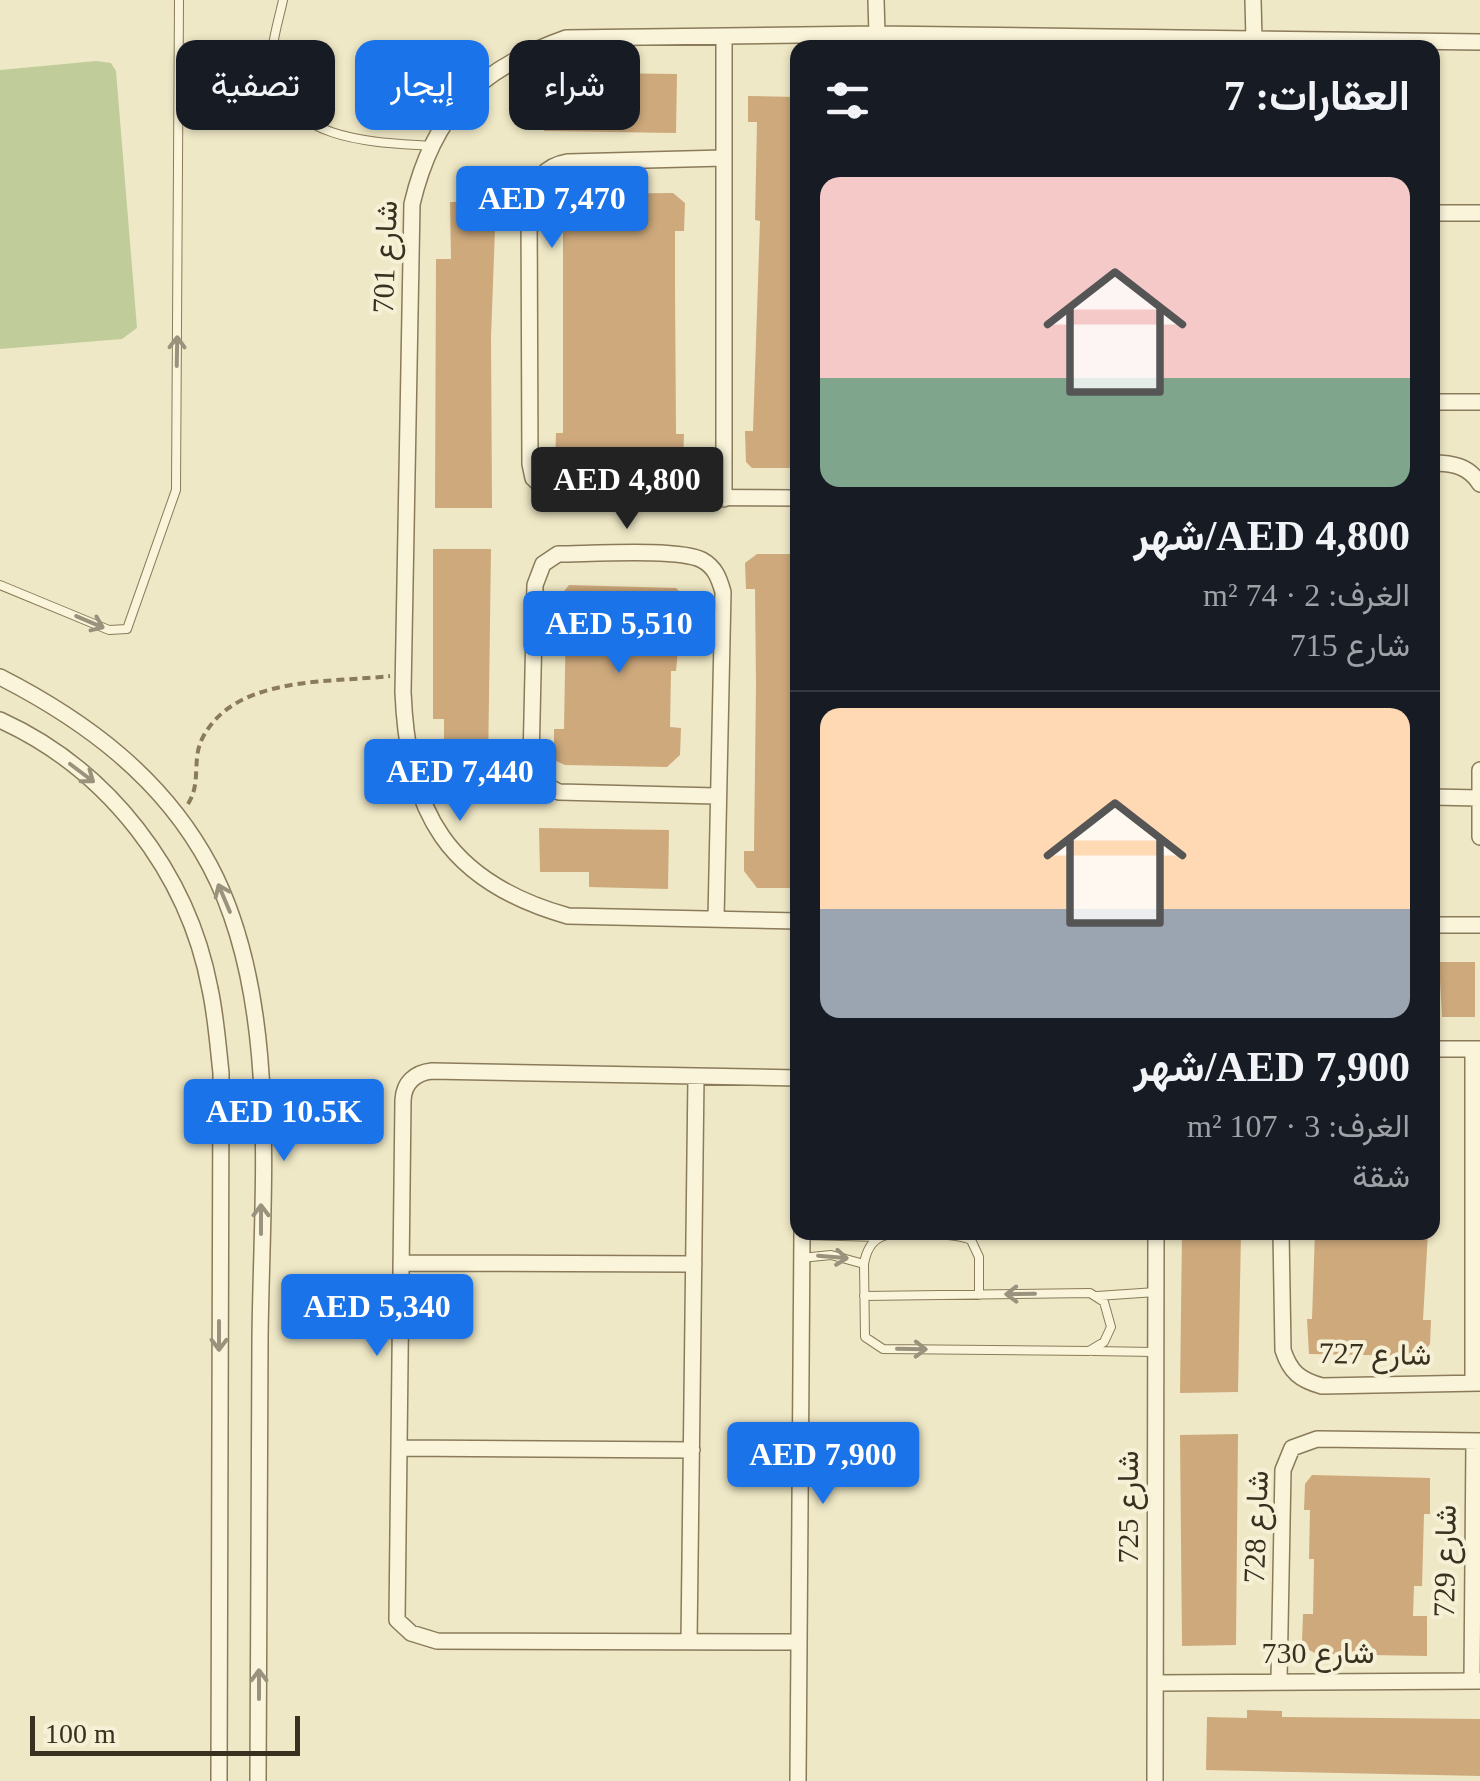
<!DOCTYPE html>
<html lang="ar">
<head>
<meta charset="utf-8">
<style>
  body { margin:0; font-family:"Times New Roman",Vazirmatn,serif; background:#242831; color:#f1f3f6; direction:rtl; height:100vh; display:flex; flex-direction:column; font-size:38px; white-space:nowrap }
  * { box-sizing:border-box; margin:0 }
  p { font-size:32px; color:#9ea1a6 }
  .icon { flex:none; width:55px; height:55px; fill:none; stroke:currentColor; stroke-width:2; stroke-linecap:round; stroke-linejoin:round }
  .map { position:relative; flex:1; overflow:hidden; direction:ltr }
  .drawer { position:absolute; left:790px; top:40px; width:650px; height:1200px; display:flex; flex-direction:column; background:#171b24; border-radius:20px; box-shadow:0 2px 8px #0004; direction:rtl }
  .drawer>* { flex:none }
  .guide { position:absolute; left:30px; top:40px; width:610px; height:90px; direction:rtl; display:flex; gap:20px }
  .scale { position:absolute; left:30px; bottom:25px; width:270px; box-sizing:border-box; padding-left:10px; border:5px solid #3a301f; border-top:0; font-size:28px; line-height:35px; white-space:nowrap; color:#3a301f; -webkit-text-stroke:8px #f6f1d6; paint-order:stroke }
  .price { position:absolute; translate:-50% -85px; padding:0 22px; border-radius:10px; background:#1a73e8; color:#fff; font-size:32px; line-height:65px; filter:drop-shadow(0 2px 5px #0008) }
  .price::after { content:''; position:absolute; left:50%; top:60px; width:30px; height:22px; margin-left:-15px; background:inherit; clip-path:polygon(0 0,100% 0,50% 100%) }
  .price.on { background:#222; color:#fff }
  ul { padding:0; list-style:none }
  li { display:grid; align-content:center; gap:20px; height:530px; padding:0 30px }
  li+li { border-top:2px solid #363941 }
  li span { display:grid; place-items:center; height:310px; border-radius:20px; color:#555 }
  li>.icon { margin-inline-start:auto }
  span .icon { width:180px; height:180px; fill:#fffc; stroke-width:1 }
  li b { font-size:42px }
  h2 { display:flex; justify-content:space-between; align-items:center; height:120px; padding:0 30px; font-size:42px }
  .pill { padding:0 35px; border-radius:20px; background:#171b24; box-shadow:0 2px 8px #0004; font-size:35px; line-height:90px }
  .pill.on { background:#1a73e8; color:#fff }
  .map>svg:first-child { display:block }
  .green { fill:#c0cd9a }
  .building { fill:#cda97c }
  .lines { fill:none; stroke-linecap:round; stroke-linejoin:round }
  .service-casing { stroke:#8a7b5b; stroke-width:10 }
  .minor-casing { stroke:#8a7b5b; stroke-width:18 }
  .path { stroke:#8a7b5b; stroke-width:4; stroke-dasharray:8 5; stroke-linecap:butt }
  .service { stroke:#f9f4da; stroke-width:8 }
  .minor { stroke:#f9f4da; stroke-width:15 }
  .oneway { stroke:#9a927c }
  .labels { text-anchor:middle; stroke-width:8; stroke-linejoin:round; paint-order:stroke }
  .street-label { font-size:30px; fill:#3a301f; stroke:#f6f1d6 }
</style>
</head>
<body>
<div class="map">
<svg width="1480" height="1781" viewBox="0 0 1480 1781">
  <rect width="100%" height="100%" fill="#efe8c6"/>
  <path class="green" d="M 96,61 L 111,63 L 116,71 L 137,328 L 122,339 L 0,349 L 0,70 Z"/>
  <path class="building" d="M 597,73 L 677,74 L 676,133 L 544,131 L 544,86 L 597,86 Z
    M 748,96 L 797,97 L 798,102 L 798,468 L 752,468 L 746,462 L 745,431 L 753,431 L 760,221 L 755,220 L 757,122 L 748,122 Z
    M 673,193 L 685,203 L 684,231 L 675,231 L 675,288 L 676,434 L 684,434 L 683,459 L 668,471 L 568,470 L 555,463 L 556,433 L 563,433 L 563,230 L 557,230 L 558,205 L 567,194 Z
    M 450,202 L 496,202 L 491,337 L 492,508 L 435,508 L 436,259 L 451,259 Z
    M 433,549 L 491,549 L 488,769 L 444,769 L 444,719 L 433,719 Z
    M 757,554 L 798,554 L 798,888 L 757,888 L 744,871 L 744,851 L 754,851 L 756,685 L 755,589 L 746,589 L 745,563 Z
    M 569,585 L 676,588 L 683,595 L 676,671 L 671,671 L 670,727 L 681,728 L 680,755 L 667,767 L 565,765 L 554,760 L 554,729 L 564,729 L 565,672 L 566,624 L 556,624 L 557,600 Z
    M 539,828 L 669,830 L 668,889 L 589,887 L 589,872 L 540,872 Z
    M 1439,962 L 1475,962 L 1475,1017 L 1442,1017 Z
    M 1182,1232 L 1241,1232 L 1238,1392 L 1180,1393 Z
    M 1315,1232 L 1428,1232 L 1423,1320 L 1431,1320 L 1430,1344 L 1420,1356 L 1309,1354 L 1307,1319 L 1312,1319 Z
    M 1238,1434 L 1236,1645 L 1182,1646 L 1180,1435 Z
    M 1312,1475 L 1430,1478 L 1430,1514 L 1424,1514 L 1422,1586 L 1414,1586 L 1413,1616 L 1427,1616 L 1427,1656 L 1317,1654 L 1307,1649 L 1302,1641 L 1303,1614 L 1313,1614 L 1314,1559 L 1309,1559 L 1310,1510 L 1304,1510 L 1305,1484 Z
    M 1247,1710 L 1282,1711 L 1282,1717 L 1480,1719 L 1480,1776 L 1206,1770 L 1207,1717 L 1247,1718 Z"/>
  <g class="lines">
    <g class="service-casing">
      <path id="service" d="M 283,0 C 278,24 267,54 274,78 C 294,142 376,142 430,146
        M 0,585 L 109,630 L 127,629 L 176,490 L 179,0
        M 802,1235 L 880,1237
        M 801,1258 L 831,1255 L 864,1264
        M 864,1296 L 1090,1293 L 1104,1302 L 1111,1327 L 1104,1342 L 1089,1351 L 883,1349 L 865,1337 L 864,1264 C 866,1252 870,1242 881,1237 C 894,1230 958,1234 971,1240 L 979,1257 L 979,1295
        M 1097,1296 L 1156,1292
        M 1093,1351 L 1154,1352"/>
    </g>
    <g class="minor-casing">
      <path id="minor" d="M 876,0 L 877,34
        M 1253,0 L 1254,39
        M 724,158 L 568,162 C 544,166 535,181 529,203 L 530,464 L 533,478 L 553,497 L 798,498
        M 1432,213 L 1480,213
        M 1432,402 L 1480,402
        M 1432,463 C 1453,463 1469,466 1480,484
        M 724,499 L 724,37
        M 0,677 C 86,721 163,778 210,866 C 282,1002 261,1192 260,1342 C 260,1489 259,1635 258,1781
        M 0,720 C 108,769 188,872 210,989 C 216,1017 218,1046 221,1073 L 219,1781
        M 1480,770 L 1480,837
        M 716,796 L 559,792 L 539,782 L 531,761 L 535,585 L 543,564 L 558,554 C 588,554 680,548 702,560 C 715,567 719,578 723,592 L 716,919
        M 1432,797 L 1479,798
        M 798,921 L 568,916 C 447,882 408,812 403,692 L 412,204 C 434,111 479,69 566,38 L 877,34 L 1480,42
        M 1432,925 L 1480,925
        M 1432,1049 L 1480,1049
        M 798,1078 L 432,1071 C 414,1073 404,1083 403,1100 L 397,1620 L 411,1633 L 437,1641 L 799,1642
        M 1281,1232 L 1283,1350 C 1290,1372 1300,1380 1322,1386 L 1480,1383
        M 401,1263 L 694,1264
        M 1473,1383 L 1473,1049
        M 399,1448 L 692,1450
        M 689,1642 L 696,1076
        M 1279,1680 L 1283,1470 L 1292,1448 L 1317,1439 L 1480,1441
        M 1472,1681 L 1474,1441
        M 1156,1683 L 1480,1681
        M 798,1781 L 802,1232
        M 1155,1781 L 1156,1232"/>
    </g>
    <path class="path" d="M 188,804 C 202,782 191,759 203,737 C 236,675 330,683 390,676"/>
    <use href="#service" class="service"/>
    <use href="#minor" class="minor"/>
  </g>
  <defs><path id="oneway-shaft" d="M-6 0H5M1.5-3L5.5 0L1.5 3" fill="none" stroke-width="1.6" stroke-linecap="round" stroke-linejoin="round" transform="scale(2.5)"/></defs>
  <g class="oneway">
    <use href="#oneway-shaft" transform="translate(177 351) rotate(-89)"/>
    <use href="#oneway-shaft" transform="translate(90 622) rotate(23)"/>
    <use href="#oneway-shaft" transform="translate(82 773) rotate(37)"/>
    <use href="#oneway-shaft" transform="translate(224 898) rotate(-113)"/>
    <use href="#oneway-shaft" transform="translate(261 1219) rotate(-90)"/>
    <use href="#oneway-shaft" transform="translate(833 1257) rotate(5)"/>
    <use href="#oneway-shaft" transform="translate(1020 1294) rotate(179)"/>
    <use href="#oneway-shaft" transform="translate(219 1336) rotate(90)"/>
    <use href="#oneway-shaft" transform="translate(912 1349) rotate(1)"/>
    <use href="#oneway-shaft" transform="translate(259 1684) rotate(-90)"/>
  </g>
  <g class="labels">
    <g class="street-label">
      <text transform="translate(385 257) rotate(-88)" y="10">شارع 701</text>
      <text transform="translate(1375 1354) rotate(1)" y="10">شارع 727</text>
      <text transform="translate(1128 1507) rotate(-90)" y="10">شارع 725</text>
      <text transform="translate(1256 1527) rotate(-88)" y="10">شارع 728</text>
      <text transform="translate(1445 1561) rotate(-89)" y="10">شارع 729</text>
      <text x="1318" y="1663">شارع 730</text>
    </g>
  </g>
</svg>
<div class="scale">100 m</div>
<b class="price" style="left:552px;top:251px">AED 7,470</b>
<b class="price on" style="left:627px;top:532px">AED 4,800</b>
<b class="price" style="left:619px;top:676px">AED 5,510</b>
<b class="price" style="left:460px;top:824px">AED 7,440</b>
<b class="price" style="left:284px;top:1164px">AED 10.5K</b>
<b class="price" style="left:377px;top:1359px">AED 5,340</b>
<b class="price" style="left:823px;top:1507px">AED 7,900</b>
<div class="guide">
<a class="pill">شراء</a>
<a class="pill on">إيجار</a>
<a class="pill">تصفية</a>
</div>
<section class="drawer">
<h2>العقارات: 7<svg class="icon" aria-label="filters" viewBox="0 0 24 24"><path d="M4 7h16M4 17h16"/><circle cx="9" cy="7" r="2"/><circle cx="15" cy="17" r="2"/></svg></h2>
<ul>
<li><span style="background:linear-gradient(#f6c9c9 65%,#7fa58c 0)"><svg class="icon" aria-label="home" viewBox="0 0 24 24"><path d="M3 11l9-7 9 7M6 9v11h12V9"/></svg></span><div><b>AED 4,800/شهر</b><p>الغرف: 2 · 74 m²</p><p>شارع 715</p></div></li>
<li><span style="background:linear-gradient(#ffd9b3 65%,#9aa5b1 0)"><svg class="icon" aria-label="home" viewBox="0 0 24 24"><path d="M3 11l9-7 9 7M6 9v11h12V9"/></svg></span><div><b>AED 7,900/شهر</b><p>الغرف: 3 · 107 m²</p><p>شقة</p></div></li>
</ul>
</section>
</div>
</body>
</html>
